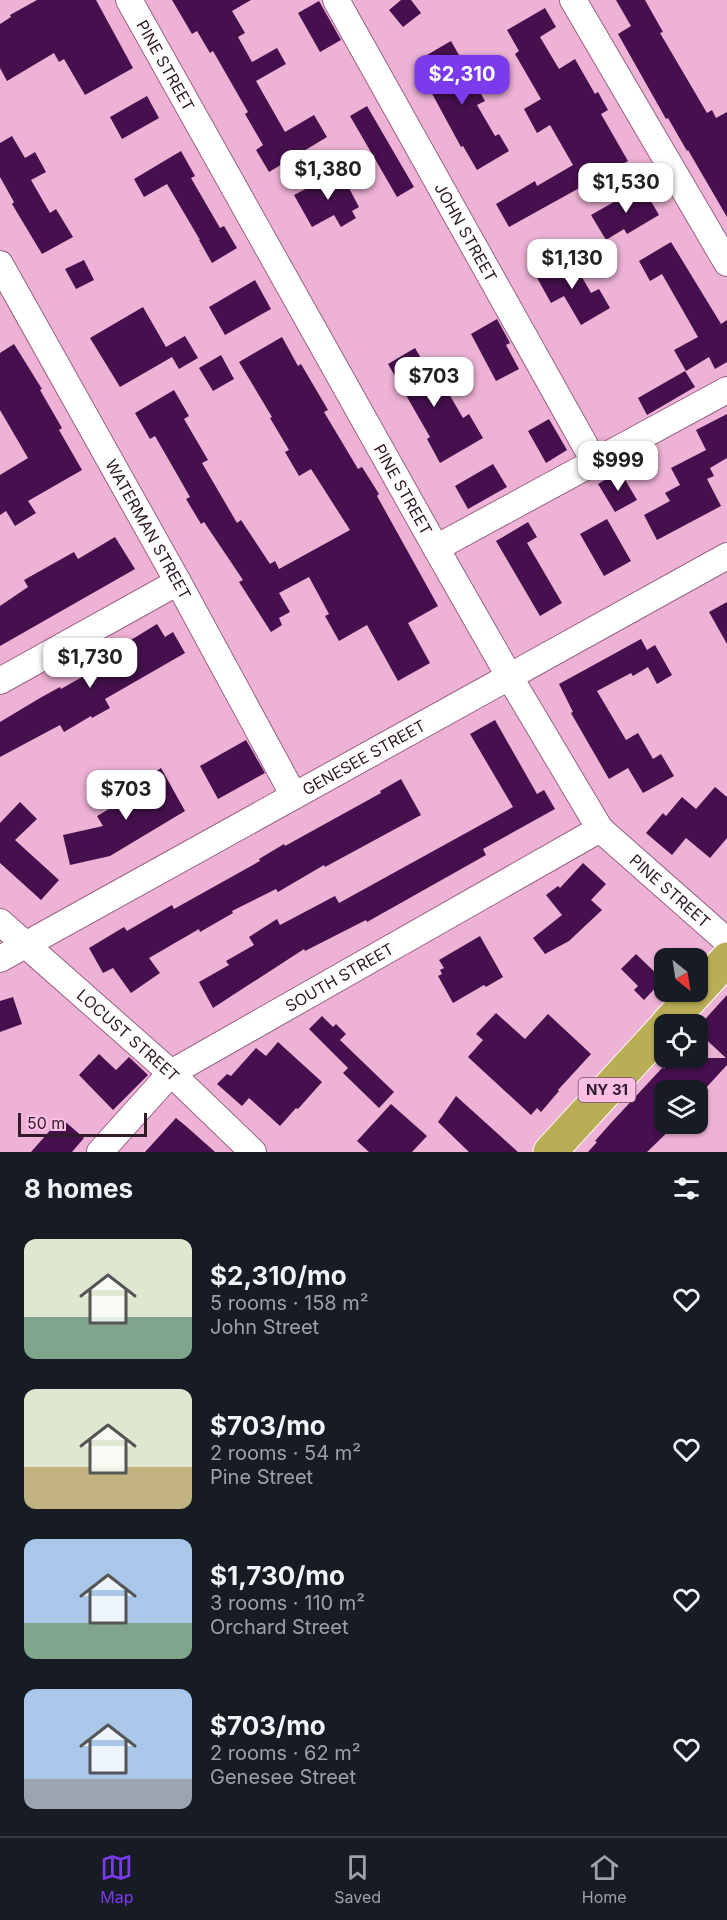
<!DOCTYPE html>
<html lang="en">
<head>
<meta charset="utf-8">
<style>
  body { margin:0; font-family:Inter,sans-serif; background:#20242c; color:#f1f3f6; height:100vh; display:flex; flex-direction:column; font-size:22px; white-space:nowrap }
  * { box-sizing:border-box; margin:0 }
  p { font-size:20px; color:#9ea1a6 }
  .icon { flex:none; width:33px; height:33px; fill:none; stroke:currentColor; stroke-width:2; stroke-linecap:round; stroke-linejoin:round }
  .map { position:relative; height:1152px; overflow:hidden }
  .panel { display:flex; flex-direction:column; background:#171b24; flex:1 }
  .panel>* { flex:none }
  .needle { width:39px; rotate:150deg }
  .buttons { position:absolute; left:654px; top:948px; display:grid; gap:12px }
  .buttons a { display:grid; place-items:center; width:54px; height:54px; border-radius:12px; background:#171b24; box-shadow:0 2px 4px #0004; font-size:30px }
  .scale { position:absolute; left:18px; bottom:15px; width:129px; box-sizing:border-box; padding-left:6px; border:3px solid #311b29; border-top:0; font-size:16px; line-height:21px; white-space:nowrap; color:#311b29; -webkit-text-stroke:4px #fabfe2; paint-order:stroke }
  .price { position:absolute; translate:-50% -51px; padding:0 14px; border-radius:12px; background:#fff; color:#222; font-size:20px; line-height:39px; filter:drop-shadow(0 2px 3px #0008) }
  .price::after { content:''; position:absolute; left:50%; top:36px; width:18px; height:14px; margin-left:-9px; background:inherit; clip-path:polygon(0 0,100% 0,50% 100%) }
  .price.current { background:#7c3aed; color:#fff }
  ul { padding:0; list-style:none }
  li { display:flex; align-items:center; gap:18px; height:150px; padding:0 24px }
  li span { display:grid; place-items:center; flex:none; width:168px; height:120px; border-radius:12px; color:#555 }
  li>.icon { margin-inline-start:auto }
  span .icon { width:72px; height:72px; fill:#fffc; stroke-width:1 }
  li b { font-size:26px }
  h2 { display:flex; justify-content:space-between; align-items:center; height:72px; padding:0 24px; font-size:26px }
  .menu { display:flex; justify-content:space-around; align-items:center; height:84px; border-top:2px solid #363941; background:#171b24; font-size:16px; color:#9ea1a6 }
  .menu a { display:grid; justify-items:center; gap:3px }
  .menu .current { color:#7c3aed }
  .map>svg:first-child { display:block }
  .building { fill:#46104e }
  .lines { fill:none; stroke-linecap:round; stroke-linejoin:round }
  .minor-casing { stroke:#986384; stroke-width:28 }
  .highway-casing { stroke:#fff; stroke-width:35 }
  .minor { stroke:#fff; stroke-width:26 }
  .highway { stroke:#b9ae55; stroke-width:33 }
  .labels { text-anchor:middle; stroke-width:6; stroke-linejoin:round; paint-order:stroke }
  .shield { fill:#fabfe2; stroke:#6d4c60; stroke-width:1.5 }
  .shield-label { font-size:15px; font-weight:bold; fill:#311b29 }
  .street-label { font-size:16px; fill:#311b29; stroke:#fabfe2 }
</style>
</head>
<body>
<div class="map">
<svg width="727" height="1152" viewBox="0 0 727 1152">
  <rect width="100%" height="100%" fill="#edb2d5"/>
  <path class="building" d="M 37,0 L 96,0 L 133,68 L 85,95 L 64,59 L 59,62 L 54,53 L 7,81 L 0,68 L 0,24 L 11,17 L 10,15 Z
    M 172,0 L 251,0 L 232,11 L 245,33 L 238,37 L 252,62 L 277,48 L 286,64 L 256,81 L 285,132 L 314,115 L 327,137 L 269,172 L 256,150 L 263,145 L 245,114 L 248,112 L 213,51 L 210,53 L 197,31 L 192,34 Z
    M 401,0 L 411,0 L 421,13 L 403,27 L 389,10 Z
    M 616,0 L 645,0 L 663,32 L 660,33 L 707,113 L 712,110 L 716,118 L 727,112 L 727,217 L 688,150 L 687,151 L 668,118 L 666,119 L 618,34 L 631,26 Z
    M 319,1 L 341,40 L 320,52 L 298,13 Z
    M 545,8 L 556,27 L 540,37 L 559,69 L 575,59 L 595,94 L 598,92 L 608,110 L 601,114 L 628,161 L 509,227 L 496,204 L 535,181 L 537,186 L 573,165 L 550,125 L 537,133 L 524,109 L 541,99 L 515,54 L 519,51 L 507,30 Z
    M 451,41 L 485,101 L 477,105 L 495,136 L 499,134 L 509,151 L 477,170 L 463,146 L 461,147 L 429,88 L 435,84 L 420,59 Z
    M 147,96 L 159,118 L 122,139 L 110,117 Z
    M 367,106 L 414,187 L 397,197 L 350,116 Z
    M 12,136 L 25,158 L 35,152 L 46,172 L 31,180 L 50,213 L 56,209 L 73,237 L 42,254 L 12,204 L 14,202 L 0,177 L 0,143 Z
    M 181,151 L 195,176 L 191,178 L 220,228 L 224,226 L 237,248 L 212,263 L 199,240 L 200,240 L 167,184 L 144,197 L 134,179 Z
    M 340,171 L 359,207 L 352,211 L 356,218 L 341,227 L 334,215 L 312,227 L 294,195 Z
    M 642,186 L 659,215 L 627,234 L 624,229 L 606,240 L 591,215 Z
    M 671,242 L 721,324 L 727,320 L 727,362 L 715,369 L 709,357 L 686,371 L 674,350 L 698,337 L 662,274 L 650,281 L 639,261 Z
    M 570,256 L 591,293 L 599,289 L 610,308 L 581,325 L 564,296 L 551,303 L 536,276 Z
    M 84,260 L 94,280 L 76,289 L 65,269 Z
    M 255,280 L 271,309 L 225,335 L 209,307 Z
    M 143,307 L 166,347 L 185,336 L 198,358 L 179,369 L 172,357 L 120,387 L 90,338 Z
    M 497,319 L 510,343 L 506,345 L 519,369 L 496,381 L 471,334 Z
    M 282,337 L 298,366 L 301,364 L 328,410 L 324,412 L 358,469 L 362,467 L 379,494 L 377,496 L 438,606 L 408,623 L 430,663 L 398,681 L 367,625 L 339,641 L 325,616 L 329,614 L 309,577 L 279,593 L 290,612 L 279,618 L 282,625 L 271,632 L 239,582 L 243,580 L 204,522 L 201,524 L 186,499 L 190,497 L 155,436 L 150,439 L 135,413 L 174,390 L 189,416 L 184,419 L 208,460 L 202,463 L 237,523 L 241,520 L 270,564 L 275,561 L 279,569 L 350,530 L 311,469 L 299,476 L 285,452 L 289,450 L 270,418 L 272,417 L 239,362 Z
    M 14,344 L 42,389 L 40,390 L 62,428 L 59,430 L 82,470 L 28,501 L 36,513 L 15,526 L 6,511 L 0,515 L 0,475 L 28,458 L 0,410 L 0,353 Z
    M 415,348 L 437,385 L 442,382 L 463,418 L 469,414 L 483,438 L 440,463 L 427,439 L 430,437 L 388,364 Z
    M 221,355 L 234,379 L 213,391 L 199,368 Z
    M 685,371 L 695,387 L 647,415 L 638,398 Z
    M 727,414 L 727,458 L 710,468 L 714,476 L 707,479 L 721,506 L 657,540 L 644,515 L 670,501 L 665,493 L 680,485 L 671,468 L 706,450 L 696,430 Z
    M 549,419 L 567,450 L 546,463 L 528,431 Z
    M 493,464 L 507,487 L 468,509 L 455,486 Z
    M 620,471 L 637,500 L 615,512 L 598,484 Z
    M 607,519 L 631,561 L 604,576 L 580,534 Z
    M 528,522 L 537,537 L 527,543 L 562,603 L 540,616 L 496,541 Z
    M 115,537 L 135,569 L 0,646 L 0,606 L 28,587 L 24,580 L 74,552 L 78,559 Z
    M 727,602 L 727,644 L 709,612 Z
    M 157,624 L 165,637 L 173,632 L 185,653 L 105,699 L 110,708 L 92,718 L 91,716 L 64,732 L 60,725 L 0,757 L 0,722 L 40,698 L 60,687 L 61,689 L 103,665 L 100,659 Z
    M 641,639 L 647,650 L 655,645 L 672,675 L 657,684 L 648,667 L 633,676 L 631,673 L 597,691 L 626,740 L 638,733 L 653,759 L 661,754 L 674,776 L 643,793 L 628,768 L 609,779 L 571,713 L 573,712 L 559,684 Z
    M 495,720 L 537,794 L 544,790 L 555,809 L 483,849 L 486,855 L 367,922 L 366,920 L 305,951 L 304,949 L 213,1008 L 199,982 L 229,965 L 226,961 L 254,945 L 249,937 L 277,919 L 280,925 L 335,896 L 339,903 L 513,807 L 470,734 Z
    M 246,740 L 265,773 L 218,799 L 200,766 Z
    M 161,768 L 185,811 L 110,856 L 70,865 L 63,835 L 103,826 L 97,816 L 144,789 L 140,781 Z
    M 401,779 L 421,815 L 325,867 L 324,865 L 278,892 L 276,889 L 232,911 L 233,913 L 200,932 L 199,929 L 149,958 L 160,973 L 131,993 L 113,968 L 103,973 L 89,948 L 124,927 L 127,931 L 172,905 L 174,909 L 260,861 L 259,859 L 284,844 L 285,846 L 381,793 L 380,791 Z
    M 715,787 L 727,797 L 727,838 L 710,858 L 686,838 L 672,855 L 646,833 L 663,813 L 666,816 L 682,797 L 696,809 Z
    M 20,802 L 37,819 L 15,840 L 59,880 L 41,900 L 0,863 L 0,823 Z
    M 583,863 L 606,884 L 591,900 L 602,910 L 569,941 L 545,954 L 533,938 L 562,915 L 546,895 L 558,886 L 560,888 Z
    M 480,936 L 503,977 L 486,987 L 484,985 L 453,1003 L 438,976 L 442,974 L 440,970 L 444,968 L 439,960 Z
    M 636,954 L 663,980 L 644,1000 L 634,990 L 638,986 L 621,969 Z
    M 727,995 L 727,1065 L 704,1090 L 664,1090 L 664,1124 L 676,1124 L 647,1152 L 588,1152 L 597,1142 L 595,1141 L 610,1124 L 663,1067 L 664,1069 L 674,1058 L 726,1058 L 698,1032 L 698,1027 Z
    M 13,997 L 22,1024 L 0,1032 L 0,1001 Z
    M 496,1013 L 525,1039 L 548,1014 L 591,1054 L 558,1090 L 559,1091 L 541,1112 L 537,1108 L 531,1115 L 468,1057 L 483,1040 L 476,1034 Z
    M 322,1016 L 333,1027 L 336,1024 L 346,1034 L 340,1040 L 394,1092 L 379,1108 L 343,1073 L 348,1068 L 309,1029 Z
    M 278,1042 L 322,1082 L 298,1109 L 296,1108 L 280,1126 L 249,1098 L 242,1106 L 217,1084 L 227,1074 L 231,1076 L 256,1048 L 266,1056 Z
    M 99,1054 L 116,1070 L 129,1057 L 148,1075 L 113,1110 L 79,1075 Z
    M 456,1096 L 518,1152 L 469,1152 L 438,1122 Z
    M 391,1104 L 427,1136 L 412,1152 L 369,1152 L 357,1141 Z
    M 61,1118 L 84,1138 L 72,1152 L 31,1152 Z
    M 176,1118 L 187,1127 L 215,1152 L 145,1152 Z"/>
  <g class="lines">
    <g class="minor-casing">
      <g id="minor">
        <path id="s1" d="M 129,0 L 436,548 L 509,676 L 600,829 L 727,941"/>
        <path id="s2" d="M 336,0 L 595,463"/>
        <path d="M 573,0 L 727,263"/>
        <path id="s3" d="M 0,264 L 178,582 L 294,796"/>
        <path d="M 436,548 L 727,390"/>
        <path d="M 0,681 L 178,582"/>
        <path id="s4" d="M 0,922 L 171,1073 L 253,1152"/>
        <path id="s5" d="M 0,959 L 727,556"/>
        <path id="s6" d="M 100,1152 L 171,1073 L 600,829"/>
      </g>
    </g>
    <g class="highway-casing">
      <path id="highway" d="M 698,991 L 727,959
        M 667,1024 L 697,992
        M 550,1152 L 664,1028"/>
    </g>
    <use href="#minor" class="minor"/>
    <use href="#highway" class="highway"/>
  </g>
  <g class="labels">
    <rect class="shield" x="578.5" y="1078" width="57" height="24" rx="4.5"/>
    <g class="shield-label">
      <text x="607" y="1095">NY 31</text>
    </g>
    <g class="street-label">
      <text dy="6" stroke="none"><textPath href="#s1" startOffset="75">PINE STREET</textPath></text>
      <text dy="6" stroke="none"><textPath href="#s2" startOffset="266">JOHN STREET</textPath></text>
      <text dy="6" stroke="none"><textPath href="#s1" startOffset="561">PINE STREET</textPath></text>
      <text dy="6" stroke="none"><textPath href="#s3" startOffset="304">WATERMAN STREET</textPath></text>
      <text dy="6" stroke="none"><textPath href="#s5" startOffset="416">GENESEE STREET</textPath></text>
      <text dy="6" stroke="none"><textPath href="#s1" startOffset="1047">PINE STREET</textPath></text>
      <text dy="6" stroke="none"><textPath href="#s6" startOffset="300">SOUTH STREET</textPath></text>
      <text dy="6" stroke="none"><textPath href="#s4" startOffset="171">LOCUST STREET</textPath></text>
    </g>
  </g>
</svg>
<div class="buttons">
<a><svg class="needle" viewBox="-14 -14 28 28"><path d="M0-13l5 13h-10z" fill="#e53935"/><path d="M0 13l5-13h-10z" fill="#9ea1a6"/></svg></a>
<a><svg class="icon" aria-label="locate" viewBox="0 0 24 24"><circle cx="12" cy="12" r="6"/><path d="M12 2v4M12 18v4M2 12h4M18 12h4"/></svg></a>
<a><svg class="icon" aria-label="layers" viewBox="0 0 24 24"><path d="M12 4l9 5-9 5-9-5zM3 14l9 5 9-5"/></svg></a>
</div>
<div class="scale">50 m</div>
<b class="price current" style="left:462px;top:106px">$2,310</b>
<b class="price" style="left:328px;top:201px">$1,380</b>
<b class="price" style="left:626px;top:214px">$1,530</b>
<b class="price" style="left:572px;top:290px">$1,130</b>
<b class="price" style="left:434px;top:408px">$703</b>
<b class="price" style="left:618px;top:492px">$999</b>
<b class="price" style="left:90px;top:689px">$1,730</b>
<b class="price" style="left:126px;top:821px">$703</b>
</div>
<section class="panel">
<h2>8 homes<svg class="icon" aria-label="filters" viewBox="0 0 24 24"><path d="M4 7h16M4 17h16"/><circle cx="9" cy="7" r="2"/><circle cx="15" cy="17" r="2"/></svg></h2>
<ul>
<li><span style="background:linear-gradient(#dfe7d0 65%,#7fa58c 0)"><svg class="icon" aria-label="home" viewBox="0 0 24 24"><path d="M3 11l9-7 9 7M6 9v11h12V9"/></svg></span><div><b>$2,310/mo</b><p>5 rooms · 158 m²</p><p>John Street</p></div><svg class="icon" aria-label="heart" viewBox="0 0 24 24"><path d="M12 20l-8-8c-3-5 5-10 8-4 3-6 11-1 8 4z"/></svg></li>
<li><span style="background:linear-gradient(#dfe7d0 65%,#c2b280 0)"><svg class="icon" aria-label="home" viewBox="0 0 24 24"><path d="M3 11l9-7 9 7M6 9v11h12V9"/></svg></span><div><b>$703/mo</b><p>2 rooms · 54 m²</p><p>Pine Street</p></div><svg class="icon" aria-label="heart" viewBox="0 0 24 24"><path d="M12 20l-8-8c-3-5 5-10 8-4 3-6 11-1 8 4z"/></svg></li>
<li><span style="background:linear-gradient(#a9c7e8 70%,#7fa58c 0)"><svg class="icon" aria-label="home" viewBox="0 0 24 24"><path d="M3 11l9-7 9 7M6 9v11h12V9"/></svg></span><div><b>$1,730/mo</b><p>3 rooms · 110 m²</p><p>Orchard Street</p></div><svg class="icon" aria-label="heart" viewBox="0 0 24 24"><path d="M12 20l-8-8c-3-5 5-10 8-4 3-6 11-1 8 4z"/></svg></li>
<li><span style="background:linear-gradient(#a9c7e8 75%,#9aa5b1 0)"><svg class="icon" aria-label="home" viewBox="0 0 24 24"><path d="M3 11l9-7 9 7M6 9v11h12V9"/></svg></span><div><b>$703/mo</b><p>2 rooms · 62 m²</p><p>Genesee Street</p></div><svg class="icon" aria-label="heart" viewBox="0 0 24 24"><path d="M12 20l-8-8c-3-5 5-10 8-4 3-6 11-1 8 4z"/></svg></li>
</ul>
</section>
<nav class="menu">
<a class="current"><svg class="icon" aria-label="map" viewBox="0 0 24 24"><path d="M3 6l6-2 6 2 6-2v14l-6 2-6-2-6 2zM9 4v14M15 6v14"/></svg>Map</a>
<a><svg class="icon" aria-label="saved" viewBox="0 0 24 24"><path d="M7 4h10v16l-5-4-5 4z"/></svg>Saved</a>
<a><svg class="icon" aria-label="home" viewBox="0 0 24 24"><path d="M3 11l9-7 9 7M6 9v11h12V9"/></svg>Home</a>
</nav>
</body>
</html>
